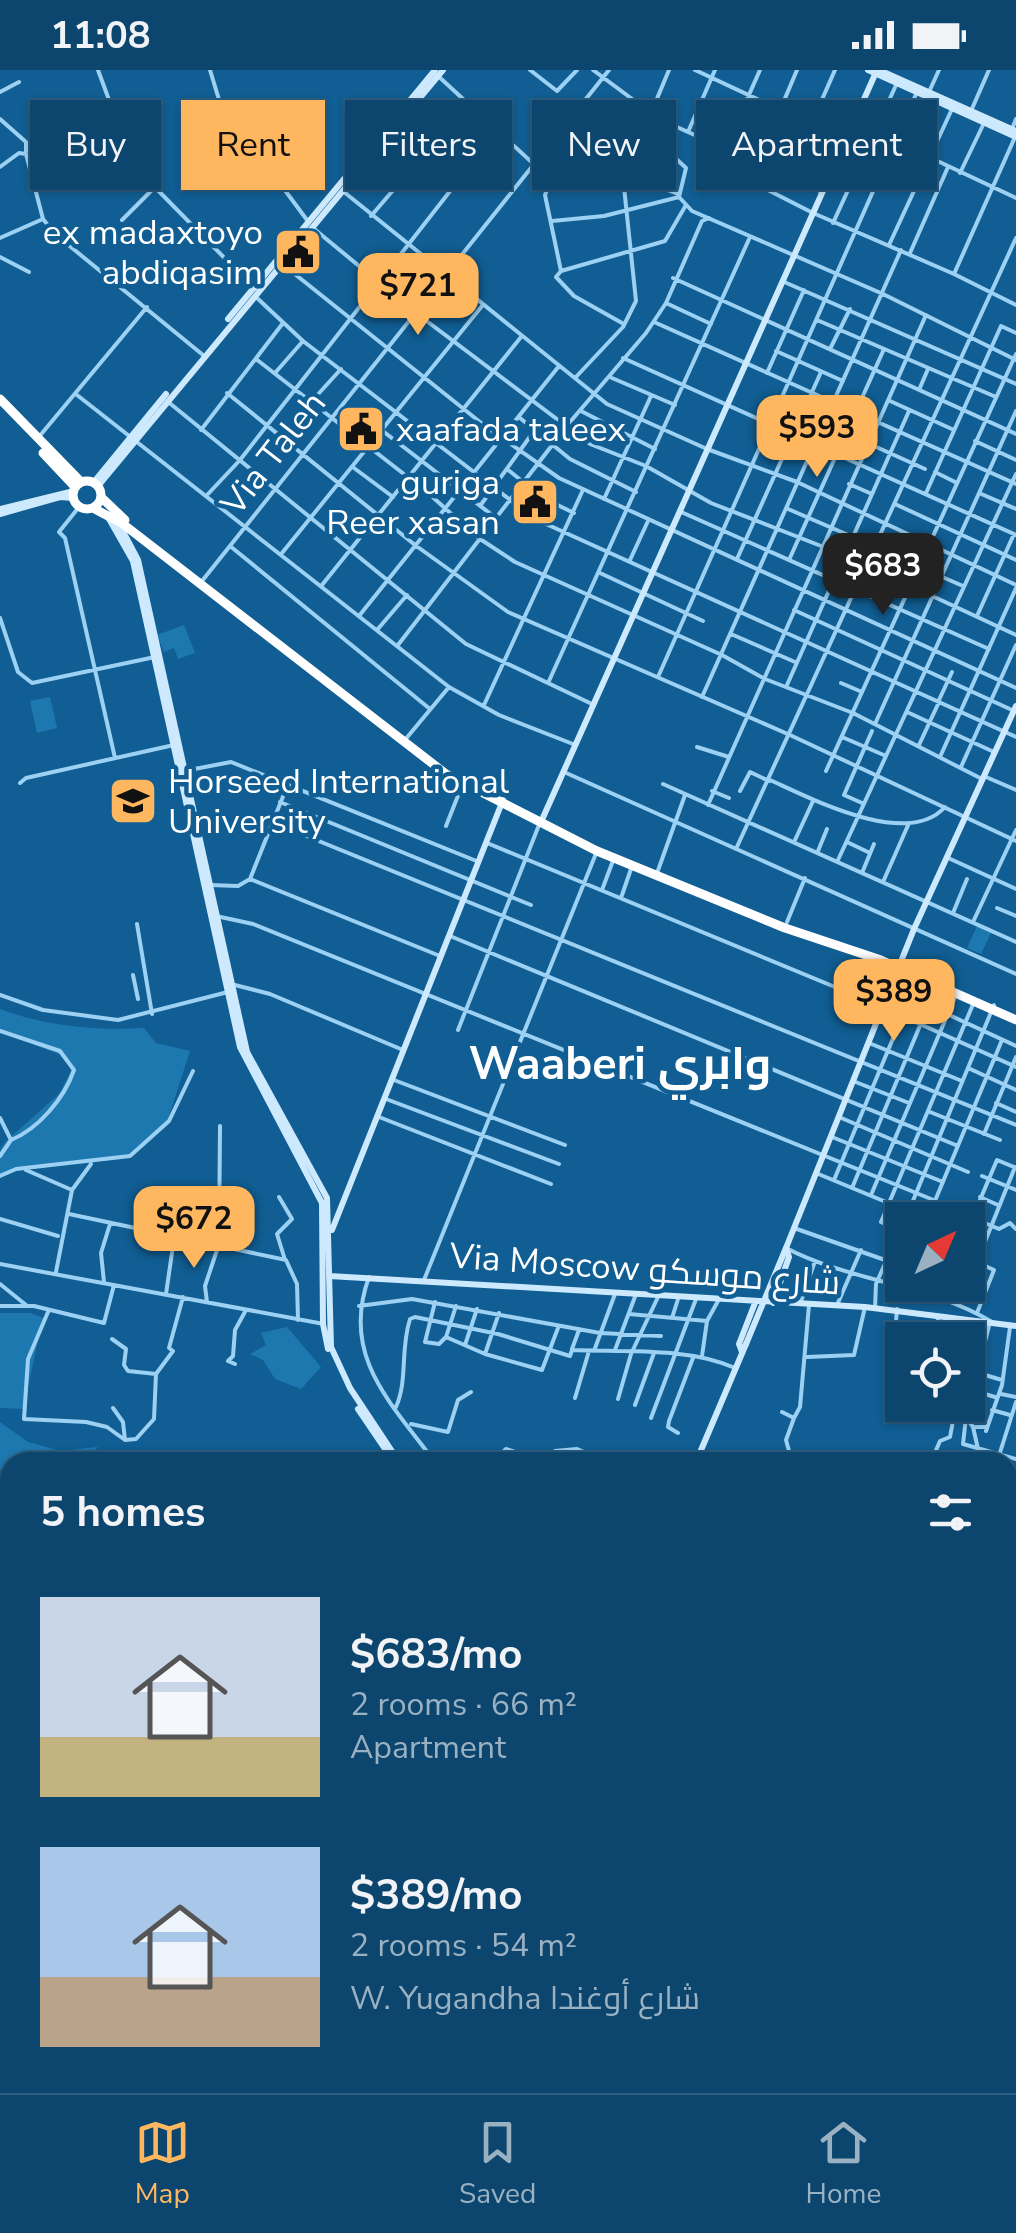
<!DOCTYPE html>
<html lang="en">
<head>
<meta charset="utf-8">
<style>
  body { margin:0; font-family:"Nunito Sans",Cairo,sans-serif; background:#1a5076; color:#f1f3f6; height:100vh; display:flex; flex-direction:column; font-size:38px; white-space:nowrap }
  * { box-sizing:border-box; margin:0 }
  p { font-size:32px; color:#9ab1c2 }
  .icon { flex:none; width:55px; height:55px; fill:none; stroke:currentColor; stroke-width:2; stroke-linecap:round; stroke-linejoin:round }
  .map { position:relative; flex:1; overflow:hidden }
  .side { position:absolute; left:0px; top:1382px; width:1018px; height:642px; display:flex; flex-direction:column; background:#0c466e; border-radius:30px 30px 0 0; box-shadow:0 2px 8px #0004,0 0 0 2px #2c5e81 }
  .side>* { flex:none }
  .top-card { position:absolute; left:30px; top:30px; width:958px; height:90px; display:flex; gap:20px }
  .needle { width:65px; rotate:44deg }
  .tools { position:absolute; left:885px; top:1132px; display:grid; gap:20px }
  .tools a { display:grid; place-items:center; width:100px; height:100px; border-radius:0px; background:#0c466e; box-shadow:0 2px 8px #0004,0 0 0 2px #2c5e81; font-size:50px }
  .price { position:absolute; translate:-50% -85px; padding:0 22px; border-radius:20px; background:#ffb75f; color:#111; font-size:32px; line-height:65px; filter:drop-shadow(0 2px 5px #0008) }
  .price::after { content:''; position:absolute; left:50%; top:60px; width:30px; height:22px; margin-left:-15px; background:inherit; clip-path:polygon(0 0,100% 0,50% 100%) }
  .price.current { background:#222; color:#fff }
  ul { padding:0; list-style:none }
  li { display:flex; align-items:center; gap:30px; height:250px; padding:0 40px }
  li span { display:grid; place-items:center; flex:none; width:280px; height:200px; border-radius:0px; color:#555 }
  li>.icon { margin-inline-start:auto }
  span .icon { width:120px; height:120px; fill:#fffc; stroke-width:1 }
  li b { font-size:42px }
  h2 { display:flex; justify-content:space-between; align-items:center; height:120px; padding:0 40px; font-size:42px }
  .tag { padding:0 35px; border-radius:0px; background:#0c466e; box-shadow:0 2px 8px #0004,0 0 0 2px #2c5e81; font-size:35px; line-height:90px }
  .tag.current { background:#ffb75f; color:#111 }
  .status { display:flex; justify-content:space-between; align-items:center; height:70px; padding:0 50px; background:#0c466e; direction:ltr }
  .status svg { height:28px; fill:currentColor }
  .menu { display:flex; justify-content:space-around; align-items:center; height:140px; border-top:2px solid #2c5e81; background:#0c466e; font-size:28px; color:#9ab1c2 }
  .menu a { display:grid; justify-items:center; gap:5px }
  .menu .current { color:#ffb75f }
  .map>svg:first-child { display:block }
  .green { fill:#1e78b0 }
  .water { fill:#427aa0; stroke:#8ecff7; stroke-width:2.5 }
  .lines { fill:none; stroke-linecap:round; stroke-linejoin:round }
  .street { stroke:#9cd1f3; stroke-width:4 }
  .secondary { stroke:#cce9fd; stroke-width:6 }
  .highway { stroke:#fff; stroke-width:9 }
  .secondary-bridge { stroke:#cce9fd; stroke-width:6 }
  .labels { text-anchor:middle; stroke-width:9; stroke-linejoin:round; paint-order:stroke }
  .poi-label { font-size:35px; fill:#fff; stroke:#105e93; text-anchor:end }
  .street-label { font-size:35px; fill:#fff; stroke:#105e93 }
  .district-label { font-size:45px; font-weight:bold; fill:#fff; stroke:#105e93 }
</style>
</head>
<body>
<div class="status"><b>11:08</b><svg viewBox="0 0 49 12"><path d="M0 12V9h3v3zM5 12V6h3v6zM10 12V3h3v9zM15 12V0h3v12zM26 1h20v11H26zM47 4h2v5h-2z"/></svg></div>
<div class="map">
<svg width="1016" height="2023" viewBox="0 0 1016 2023">
  <rect width="100%" height="100%" fill="#105e93"/>
  <path class="green" d="M 184,555 L 195,583 L 178,589 L 174,578 L 164,582 L 157,565 Z
    M 50,627 L 57,658 L 37,663 L 30,631 Z
    M 977,856 L 991,863 L 981,884 L 967,878 Z
    M 0,939 C 45,956 96,961 144,958 L 156,973 L 190,981 L 167,1052 L 128,1087 L 14,1099 L 0,1105 L 0,1080 L 5,1072 L 59,1024 L 72,999 L 63,986 L 0,961 Z
    M 0,1243 L 31,1243 L 43,1248 L 23,1339 L 0,1338 Z
    M 287,1257 L 321,1297 L 301,1319 L 275,1309 L 263,1290 L 250,1284 L 266,1275 L 261,1263 Z
    M 0,1352 L 28,1372 L 61,1381 L 98,1377 L 82,1392 L 10,1392 L 7,1408 L 0,1406 Z"/>
  <path class="water" d="M 0,1617 L 10,1627 L 10,2015 L 853,2015 L 857,2023 L 0,2023 Z
    M 1008,1973 L 1016,1974 L 1016,2023 L 951,2023 L 951,2015 L 1008,2015 Z"/>
  <g class="lines">
    <path class="street" d="M 98,0 L 133,95 L 255,219
      M 210,0 L 220,33 L 307,150
      M 530,0 L 557,21 L 577,0
      M 593,0 L 659,49 L 822,122
      M 695,0 L 845,70
      M 797,0 L 750,111 L 813,143 L 954,204 L 1015,67
      M 437,5 L 551,110 L 545,125 L 561,201 L 665,171 L 686,135
      M 0,22 L 19,12
      M 929,22 L 939,0
      M 971,41 L 989,0
      M 651,43 L 669,0
      M 0,49 L 26,72 L 26,82
      M 1012,59 L 1016,49
      M 688,62 L 715,0
      M 895,70 L 930,84
      M 725,79 L 760,0
      M 621,86 L 645,81 L 657,116 L 679,124
      M 929,87 L 1016,128
      M 650,94 L 672,85 L 686,98 L 679,127 L 692,141 L 883,224 L 1016,290
      M 0,97 L 19,83 L 26,84 L 43,149 L 55,164 L 203,285
      M 960,103 L 984,53
      M 788,107 L 835,0
      M 344,122 L 607,334 L 707,379 L 797,412 L 1016,515
      M 371,146 L 413,97
      M 122,150 L 154,118
      M 552,151 L 604,146 L 679,127
      M 833,153 L 897,13
      M 313,158 L 416,243 L 590,374 L 646,396 L 711,433 L 844,485 L 1016,565
      M 0,168 L 43,149
      M 889,175 L 952,39
      M 910,183 L 948,97
      M 0,187 L 29,202
      M 281,193 L 485,356 L 559,408 L 1016,618
      M 561,201 L 556,207 L 574,226 L 622,253
      M 954,204 L 1016,235
      M 673,208 L 1016,364
      M 782,211 L 1016,314
      M 257,228 L 303,271 L 535,449 L 1016,667
      M 666,233 L 711,254
      M 817,250 L 996,327
      M 654,252 L 1016,414
      M 830,279 L 850,239
      M 776,281 L 843,311
      M 623,288 L 1016,465
      M 256,289 L 427,422 L 477,467 L 515,492 L 722,585 L 765,609 L 853,643 L 982,709
      M 275,303 L 303,271
      M 767,303 L 804,220
      M 575,308 L 623,257 L 636,231 L 620,79 L 616,65 L 598,68
      M 612,308 L 675,335
      M 919,320 L 928,299
      M 227,323 L 415,475 L 508,542 L 790,665 L 1016,771
      M 77,325 L 449,617 L 499,645 L 573,674
      M 167,331 L 466,574 L 592,634
      M 890,331 L 954,360
      M 311,332 L 341,299
      M 781,334 L 925,399
      M 581,341 L 655,379
      M 520,348 L 570,389 L 636,422
      M 201,360 L 283,253
      M 384,362 L 496,448
      M 38,368 L 147,237
      M 975,371 L 1016,390
      M 354,398 L 393,427
      M 507,399 L 543,428 L 574,443
      M 935,402 L 957,413
      M 849,414 L 872,424
      M 926,423 L 1001,256 L 1016,263
      M 979,423 L 1016,439
      M 208,424 L 240,390 L 497,61
      M 604,429 L 651,326
      M 895,434 L 1016,490
      M 480,436 L 534,361
      M 79,437 L 59,462 L 65,468 L 115,688
      M 788,439 L 876,477
      M 679,441 L 989,579
      M 230,476 L 430,639
      M 282,483 L 482,236
      M 737,489 L 821,302
      M 630,490 L 648,451
      M 789,490 L 884,279
      M 600,503 L 703,551
      M 940,506 L 963,516
      M 202,511 L 609,0
      M 322,515 L 521,267
      M 794,540 L 1012,640
      M 359,546 L 559,296
      M 977,546 L 1014,464
      M 0,548 L 18,602 L 32,613 L 155,587
      M 377,560 L 407,525
      M 731,564 L 795,592
      M 398,575 L 570,352 L 646,263 L 666,233 L 702,151 L 709,148
      M 658,607 L 917,22
      M 549,611 L 750,167
      M 841,613 L 862,622
      M 787,615 L 909,341
      M 702,627 L 901,180
      M 939,630 L 952,602
      M 484,635 L 582,422
      M 907,642 L 994,682
      M 875,654 L 1016,341
      M 842,667 L 886,686
      M 404,671 L 449,617
      M 919,675 L 939,632
      M 697,677 L 729,687
      M 940,687 L 1016,518
      M 961,697 L 1016,575
      M 184,701 L 231,692 L 479,792
      M 826,701 L 1016,284
      M 564,702 L 1016,904
      M 986,707 L 1016,720
      M 770,710 C 812,729 907,779 945,737
      M 20,713 L 26,708 L 174,675
      M 663,714 L 1016,872
      M 712,721 L 729,728
      M 740,721 L 750,702 L 769,711
      M 280,732 L 531,835
      M 862,733 L 844,725 L 872,661
      M 708,735 L 926,245
      M 272,752 L 1016,1055
      M 446,756 L 463,713
      M 795,770 L 813,731
      M 847,772 L 870,783
      M 487,773 L 864,929 L 1016,997
      M 736,779 L 1016,168
      M 818,781 L 827,759
      M 946,787 L 1016,819
      M 838,790 L 1016,404
      M 862,803 L 874,774
      M 656,806 L 685,725
      M 250,809 L 440,886
      M 883,812 L 909,753
      M 210,815 L 238,816 L 250,809 L 288,714
      M 602,820 L 614,788
      M 621,828 L 632,796
      M 997,838 L 1016,846
      M 953,843 L 967,809
      M 216,846 L 253,854 L 936,1131
      M 787,852 L 805,808
      M 973,852 L 1016,760
      M 137,854 L 152,944
      M 450,866 L 958,1076
      M 133,905 L 138,929
      M 231,914 L 270,924 L 403,980
      M 891,918 L 1016,976
      M 0,925 L 43,940 L 118,950 L 228,922
      M 458,960 L 539,755
      M 0,961 L 60,981 L 74,1000 C 64,1029 38,1059 11,1070
      M 869,973 L 962,1011
      M 968,998 L 1016,1020
      M 394,1010 L 565,1075
      M 853,1011 L 909,1033
      M 386,1029 L 559,1094
      M 996,1033 L 1016,1042
      M 930,1042 L 1000,1070
      M 379,1047 L 551,1114
      M 839,1047 L 968,1102
      M 0,1048 L 11,1070 L 0,1086
      M 984,1064 L 1016,987
      M 832,1067 L 943,1112
      M 26,1100 L 72,1120
      M 816,1103 L 927,1149
      M 0,1106 L 16,1099 L 130,1086 L 169,1051 L 193,1001
      M 982,1106 L 1016,1120
      M 834,1110 L 919,906
      M 852,1118 L 937,915
      M 871,1125 L 955,927
      M 279,1127 L 292,1149 L 277,1164 L 285,1190
      M 980,1127 L 998,1135
      M 69,1144 L 286,1190 L 297,1214 L 298,1250
      M 973,1148 L 999,1159 L 1010,1153 L 1016,1159
      M 0,1149 L 58,1166
      M 905,1150 L 994,935
      M 927,1150 L 1002,970
      M 794,1158 L 902,1196
      M 968,1158 L 997,1090 L 1016,1098
      M 902,1162 L 881,1152 L 974,932
      M 968,1166 L 981,1172
      M 786,1178 C 851,1212 930,1214 992,1252
      M 968,1188 L 994,1200 L 977,1243
      M 0,1194 L 324,1254
      M 56,1202 L 72,1120 L 91,1094
      M 369,1207 C 340,1286 391,1333 435,1392
      M 424,1210 L 597,781
      M 104,1212 L 101,1183 L 110,1154
      M 0,1214 L 26,1235
      M 968,1214 L 1015,1097
      M 166,1224 L 174,1169
      M 939,1228 L 944,1215
      M 207,1232 L 205,1216 L 219,1174 L 220,1056
      M 435,1232 L 425,1272 L 439,1274 L 446,1267
      M 957,1233 L 967,1215
      M 800,1234 L 815,1191
      M 837,1235 L 861,1180
      M 0,1236 L 34,1236 L 104,1253 L 114,1215
      M 359,1236 L 412,1229 L 600,1263 L 661,1266
      M 456,1236 L 446,1267 L 485,1284
      M 875,1238 L 876,1214 L 902,1155
      M 897,1239 L 894,1275 L 902,1283
      M 48,1242 L 28,1289 L 24,1349 L 86,1352 L 107,1357 L 125,1370 L 136,1369 L 154,1349 L 156,1304 L 173,1281 L 169,1278 L 183,1227
      M 499,1243 L 485,1284 L 542,1300 L 558,1258
      M 629,1244 L 707,1251
      M 672,1248 L 678,1229
      M 895,1265 L 931,1270
      M 112,1269 L 126,1279 L 124,1295 L 128,1301 L 156,1304
      M 933,1270 L 938,1249
      M 954,1270 L 960,1251
      M 465,1275 L 477,1239
      M 572,1279 L 579,1260
      M 615,1280 L 636,1224
      M 594,1281 L 615,1224
      M 702,1286 L 707,1251 L 718,1231
      M 807,1287 L 854,1285 L 865,1237
      M 235,1294 L 228,1291 L 233,1286 L 235,1260 L 246,1240
      M 968,1300 L 1002,1310
      M 968,1301 L 977,1250
      M 968,1319 L 995,1327
      M 1001,1324 L 1016,1327
      M 575,1328 L 589,1281
      M 618,1329 L 631,1284 L 658,1227
      M 635,1335 L 654,1283
      M 396,1337 C 408,1310 400,1280 410,1249 L 415,1247 L 498,1264 L 570,1286 L 572,1280 C 624,1282 687,1277 735,1298
      M 113,1338 L 123,1352 L 125,1370
      M 992,1340 L 1010,1345
      M 782,1342 L 794,1348 L 800,1337 L 809,1235
      M 966,1347 L 963,1374 L 1016,1389
      M 651,1348 L 696,1229
      M 411,1354 L 448,1362 L 458,1330 L 471,1322
      M 973,1357 L 966,1347 L 990,1252
      M 986,1361 L 1002,1315 L 1010,1257
      M 678,1363 L 668,1357 L 669,1351 L 693,1288
      M 555,1381 L 577,1379 L 607,1392
      M 493,1392 L 506,1379 L 546,1392
      M 792,1392 L 786,1370 L 794,1348
      M 931,1392 L 940,1371 L 950,1367 L 956,1335
      M 974,1392 L 978,1379 L 973,1357 L 987,1357
      M 997,1392 L 1016,1332
      M 1010,1428 L 1016,1402
      M 1008,1449 L 1016,1450
      M 1016,1487 L 1016,1476
      M 1011,1489 L 1016,1496
      M 0,1496 L 10,1498
      M 1008,1643 L 1014,1648"/>
    <path class="secondary" d="M 868,0 L 1016,67
      M 879,0 L 1016,61
      M 379,68 L 435,0
      M 228,249 L 364,85
      M 94,412 L 166,324
      M 98,416 L 443,0
      M 0,439 L 74,421
      M 0,444 L 60,427 L 73,428
      M 108,447 L 133,491 L 240,977 L 322,1133 L 323,1254 L 328,1279
      M 118,452 L 138,490 L 247,982 L 327,1128 L 331,1277 L 350,1318 L 399,1392
      M 541,752 L 877,0
      M 332,1160 L 503,730
      M 329,1206 L 865,1237 L 1016,1256
      M 773,1233 L 789,1187 L 786,1178 L 914,859 L 1016,636
      M 742,1282 L 739,1274 L 755,1233
      M 358,1339 L 394,1392
      M 696,1392 L 746,1274
      M 1008,1651 L 1016,1654"/>
    <path class="highway" d="M 0,329 L 81,412
      M 43,383 L 75,417
      M73 425a14 14 0 1 1 28 0a14 14 0 1 1-28 0Z
      M 102,428 L 125,450
      M 93,438 L 123,454 L 446,704 L 597,781 L 785,858 L 881,890 L 1016,950"/>
    <path class="secondary-bridge" d="M 746,1274 L 786,1178"/>
  </g>
  <defs>
    <g id="civic-square" transform="scale(2.5)"><rect x="-9" y="-9" width="18" height="18" rx="4" fill="#ffb75f" stroke="#105e93"/><path d="M-.6-6.5H3V-4.5H.6V-3L4-1V1h2V6H-6V1h2V-1L-.6-3ZM-1.2 2.5V6h2.4V2.5Z" fill="#111"/></g>
    <g id="university-square" transform="scale(2.5)"><rect x="-9" y="-9" width="18" height="18" rx="4" fill="#ffb75f" stroke="#105e93"/><path d="M0-5L7-2L0 1L-7-2ZM-4 1L0 2.5L4 1V4Q0 6-4 4Z" fill="#111"/></g>
  </defs>
  <g fill-rule="evenodd">
    <use href="#civic-square" x="298" y="182"/>
    <use href="#civic-square" x="361" y="359"/>
    <use href="#civic-square" x="535" y="432"/>
    <use href="#university-square" x="133" y="731"/>
  </g>
  <g class="labels">
    <g class="poi-label">
      <text x="263" y="174">ex madaxtoyo<tspan x="263" dy="40">abdiqasim</tspan></text>
      <text x="396" y="371" text-anchor="start">xaafada taleex</text>
      <text x="500" y="424">guriga<tspan x="500" dy="40">Reer xasan</tspan></text>
      <text x="168" y="723" text-anchor="start">Horseed International<tspan x="168" dy="40">University</tspan></text>
    </g>
    <g class="street-label">
      <text transform="translate(273 383) rotate(-52)" y="12">Via Taleh</text>
      <text transform="translate(645 1199) rotate(4)" y="12">Via Moscow شارع موسكو</text>
    </g>
    <g class="district-label">
      <text x="620" y="1009">Waaberi وابري</text>
    </g>
  </g>
</svg>
<div class="tools">
<a><svg class="needle" viewBox="-14 -14 28 28"><path d="M0-13l5 13h-10z" fill="#e53935"/><path d="M0 13l5-13h-10z" fill="#9ab1c2"/></svg></a>
<a><svg class="icon" aria-label="locate" viewBox="0 0 24 24"><circle cx="12" cy="12" r="6"/><path d="M12 2v4M12 18v4M2 12h4M18 12h4"/></svg></a>
</div>
<b class="price" style="left:418px;top:268px">$721</b>
<b class="price" style="left:817px;top:410px">$593</b>
<b class="price current" style="left:883px;top:548px">$683</b>
<b class="price" style="left:894px;top:974px">$389</b>
<b class="price" style="left:194px;top:1201px">$672</b>
<div class="top-card">
<a class="tag">Buy</a>
<a class="tag current">Rent</a>
<a class="tag">Filters</a>
<a class="tag">New</a>
<a class="tag">Apartment</a>
</div>
<section class="side">
<h2>5 homes<svg class="icon" aria-label="filters" viewBox="0 0 24 24"><path d="M4 7h16M4 17h16"/><circle cx="9" cy="7" r="2"/><circle cx="15" cy="17" r="2"/></svg></h2>
<ul>
<li><span style="background:linear-gradient(#c9d6e8 70%,#c2b280 0)"><svg class="icon" aria-label="home" viewBox="0 0 24 24"><path d="M3 11l9-7 9 7M6 9v11h12V9"/></svg></span><div><b>$683/mo</b><p>2 rooms · 66 m²</p><p>Apartment</p></div></li>
<li><span style="background:linear-gradient(#a9c7e8 65%,#b9a48a 0)"><svg class="icon" aria-label="home" viewBox="0 0 24 24"><path d="M3 11l9-7 9 7M6 9v11h12V9"/></svg></span><div><b>$389/mo</b><p>2 rooms · 54 m²</p><p>W. Yugandha شارع أوغندا</p></div></li>
</ul>
</section>
</div>
<nav class="menu">
<a class="current"><svg class="icon" aria-label="map" viewBox="0 0 24 24"><path d="M3 6l6-2 6 2 6-2v14l-6 2-6-2-6 2zM9 4v14M15 6v14"/></svg>Map</a>
<a><svg class="icon" aria-label="saved" viewBox="0 0 24 24"><path d="M7 4h10v16l-5-4-5 4z"/></svg>Saved</a>
<a><svg class="icon" aria-label="home" viewBox="0 0 24 24"><path d="M3 11l9-7 9 7M6 9v11h12V9"/></svg>Home</a>
</nav>
</body>
</html>
